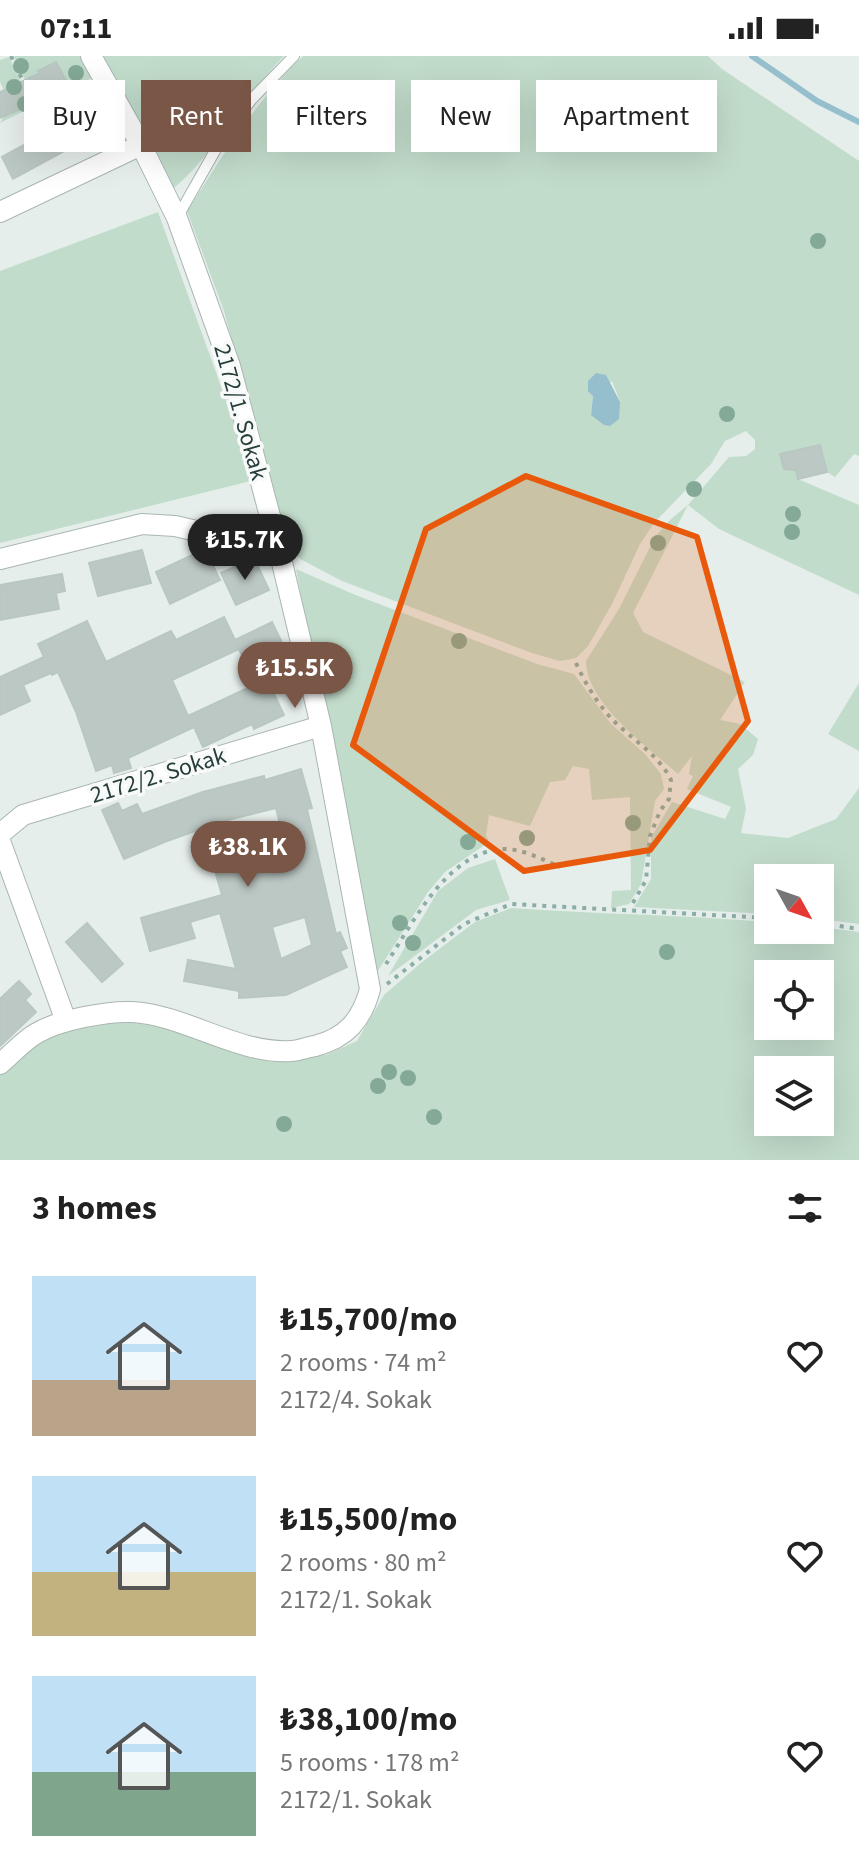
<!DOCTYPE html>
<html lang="en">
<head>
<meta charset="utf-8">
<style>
  body { margin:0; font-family:"Source Sans 3",sans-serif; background:#f2f2f2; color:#222; height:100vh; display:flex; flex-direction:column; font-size:30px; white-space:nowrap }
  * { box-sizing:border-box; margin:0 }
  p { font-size:26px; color:#767676 }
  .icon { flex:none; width:44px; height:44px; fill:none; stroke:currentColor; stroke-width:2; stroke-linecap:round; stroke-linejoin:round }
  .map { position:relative; height:1104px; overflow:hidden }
  .details { display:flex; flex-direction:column; background:#fff; flex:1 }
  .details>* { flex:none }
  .banner { position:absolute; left:24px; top:24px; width:812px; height:72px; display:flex; gap:16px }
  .needle { width:52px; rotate:130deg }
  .fabs { position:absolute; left:754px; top:808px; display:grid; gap:16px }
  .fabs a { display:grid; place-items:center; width:80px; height:80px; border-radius:0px; background:#fff; box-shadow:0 8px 32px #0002; font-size:40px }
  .price { position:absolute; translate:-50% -68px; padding:0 18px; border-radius:28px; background:#795645; color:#fff; font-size:26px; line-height:52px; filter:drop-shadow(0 2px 4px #0008) }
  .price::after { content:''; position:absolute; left:50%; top:48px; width:24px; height:18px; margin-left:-12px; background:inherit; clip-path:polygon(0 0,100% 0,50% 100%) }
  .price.on { background:#222; color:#fff }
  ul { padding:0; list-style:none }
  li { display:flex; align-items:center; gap:24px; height:200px; padding:0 32px }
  li span { display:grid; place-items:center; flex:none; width:224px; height:160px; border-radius:0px; color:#555 }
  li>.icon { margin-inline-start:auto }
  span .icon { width:96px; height:96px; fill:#fffc; stroke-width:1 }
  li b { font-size:34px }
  h2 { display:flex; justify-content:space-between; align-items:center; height:96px; padding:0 32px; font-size:34px }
  .chip { padding:0 28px; border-radius:0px; background:#fff; box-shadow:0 8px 32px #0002; font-size:28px; line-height:72px }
  .chip.on { background:#795645; color:#fff }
  .status { display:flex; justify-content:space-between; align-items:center; height:56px; padding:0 40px; background:#fff; direction:ltr }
  .status svg { height:22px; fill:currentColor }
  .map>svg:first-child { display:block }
  .green { fill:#c2dccb; fill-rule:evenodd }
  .water { fill:#95bfcc }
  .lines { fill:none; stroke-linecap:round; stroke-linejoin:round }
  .stream { stroke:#95bfcc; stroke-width:6 }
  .building { fill:#bcc8c4; stroke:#b9c7c2; stroke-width:2; fill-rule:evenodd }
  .lane-casing { stroke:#a9b6b2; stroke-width:12 }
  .street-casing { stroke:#a9b6b2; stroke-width:22 }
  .path { stroke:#8aaea6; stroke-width:4; stroke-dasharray:4 6; stroke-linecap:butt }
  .lane { stroke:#fff; stroke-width:10 }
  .street { stroke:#fff; stroke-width:20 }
  .tree { fill:#85a997 }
  .marked { fill:#e8590c; fill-opacity:0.2; stroke:#e8590c; stroke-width:6; stroke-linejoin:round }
  .labels { text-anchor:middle; stroke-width:7; stroke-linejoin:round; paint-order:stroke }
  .street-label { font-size:24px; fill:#273e3a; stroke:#f7faf9 }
</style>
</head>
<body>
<div class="status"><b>07:11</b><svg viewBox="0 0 49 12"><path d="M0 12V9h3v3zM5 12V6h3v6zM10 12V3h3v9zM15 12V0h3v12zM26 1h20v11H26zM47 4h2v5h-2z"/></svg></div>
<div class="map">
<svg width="859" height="1104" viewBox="0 0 859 1104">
  <rect width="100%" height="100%" fill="#e6eeeb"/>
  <path class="green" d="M 14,0 L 80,0 L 92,22 L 52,41 L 57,33 L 67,28 L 57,6 L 25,24 Z
    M 100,0 L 284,0 C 243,41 217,96 173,133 Z
    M 303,0 L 708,0 L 722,13 L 859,105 L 859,400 L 854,398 L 835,421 L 827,416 L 820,389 L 781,398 L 784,413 L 796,414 L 798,423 L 859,449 L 859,539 L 719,473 L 688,449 L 633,557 L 643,576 L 745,626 L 720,664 L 740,668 L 758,683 L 753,699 L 738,713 L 746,753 L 741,777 L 788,782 L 836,763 L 859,732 L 859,868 L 820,863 L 820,822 L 768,822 L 768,858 L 634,851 L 651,823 L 651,782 L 672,746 L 725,763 L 731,751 L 687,733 L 693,720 L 689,718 L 692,700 L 678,718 C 649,692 586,647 586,605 L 619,553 L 655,481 L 670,464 L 688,449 L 729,401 L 746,400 L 755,393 L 755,384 L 746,375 L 725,385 L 711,408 L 654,467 L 640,488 L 612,548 L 588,590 L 576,602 L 560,605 L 532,597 L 342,525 L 302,504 L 290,495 L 224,255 L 187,155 C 222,101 256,44 303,0 ZM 612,325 L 620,346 L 591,359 L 593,340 Z
    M 9,1 L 32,48 L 43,43 L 44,45 L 0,67 L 4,60 L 14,55 L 0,26 L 0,4 Z
    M 158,156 L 255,424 L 0,487 L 0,215 Z
    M 296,513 L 353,538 L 537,608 L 574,618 L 611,668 L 644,697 L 661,718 L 664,733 L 655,745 L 641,828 L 629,848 L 611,852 L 612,835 L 631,834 L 630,741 L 592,744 L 589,713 L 573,710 L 565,724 L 550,726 L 530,770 L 489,759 L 486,779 L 489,786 L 445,816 L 428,836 L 374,921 Z
    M 859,627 L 859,695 L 828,678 Z
    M 495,803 L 510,844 L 476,854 L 388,920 L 438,835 L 468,812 Z
    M 511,852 C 597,858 683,859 768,866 L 768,874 L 820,874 L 820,871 L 859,876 L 859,1104 L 0,1104 L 0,1019 L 51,976 L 137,961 L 266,1002 L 326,999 L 357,985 L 384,939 L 422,906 L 475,866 ZM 768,918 L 820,918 L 820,970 L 768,970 ZM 768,1014 L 820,1014 L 820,1066 L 768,1066 Z"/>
  <path class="water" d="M 596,317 L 606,319 L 620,346 L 619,363 L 610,370 L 604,369 L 591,359 L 593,340 L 588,335 L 588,325 Z"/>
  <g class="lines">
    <path class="stream" d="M 752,0 L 817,45 L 859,66"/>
  </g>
  <path class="building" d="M 56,6 L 68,28 L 62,31 L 79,58 L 90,53 L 101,75 L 13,123 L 2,101 L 57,71 L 43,43 L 0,62 L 0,36 L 40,17 L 38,15 Z
    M 820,389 L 827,416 L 798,423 L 796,414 L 784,413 L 780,398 Z
    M 205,493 L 220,524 L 170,548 L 156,516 Z
    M 142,494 L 151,527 L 98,540 L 89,507 Z
    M 254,502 L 269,534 L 236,549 L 221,517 Z
    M 62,518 L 65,535 L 56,537 L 59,553 L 0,564 L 0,529 Z
    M 224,561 L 235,584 L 272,566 L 289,601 L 251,619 L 236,587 L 239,593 L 172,624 L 188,660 L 267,623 L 284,659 L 254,673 L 252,668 L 203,691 L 194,671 L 128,702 L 131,712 L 114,717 L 112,709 L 96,715 L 76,656 L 58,616 L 52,619 L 51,617 L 23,629 L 30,645 L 0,659 L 0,621 L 44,601 L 38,588 L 87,565 L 106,606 L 171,575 L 176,584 Z
    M 301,713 L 312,752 L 307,753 L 336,878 L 340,876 L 347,892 L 340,895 L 347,911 L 286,939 L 239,942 L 239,935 L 184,925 L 188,904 L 236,913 L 220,857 L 190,866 L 195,882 L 150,895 L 141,862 L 222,839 L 212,805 L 284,784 L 276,752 L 220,766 L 167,785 L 124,803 L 102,754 L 118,747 L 122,755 L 137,748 L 142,758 L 203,736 L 264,720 L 265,724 ZM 305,861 L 312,889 L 281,903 L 272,871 Z
    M 87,867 L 123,908 L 102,926 L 66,886 Z
    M 19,925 L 31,938 L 25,944 L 36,956 L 0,990 L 0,943 Z"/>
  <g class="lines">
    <g class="lane-casing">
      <path id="lane" d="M 177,162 L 224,79 L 252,43 L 294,0"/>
    </g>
    <g class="street-casing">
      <path id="street" d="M 0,156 L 141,89
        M 0,503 L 142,468 L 175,470 L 279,494
        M 0,778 L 23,759 L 33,756 L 321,670
        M 0,785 L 66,965
        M 0,1008 C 12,998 24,984 37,977 C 59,964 106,955 132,956 C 186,959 236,998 291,995 C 299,995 307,991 315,990 C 346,982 362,964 370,933 L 321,670 L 279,494 L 230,310 L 177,162 L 141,89 L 91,0"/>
    </g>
    <path class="path" d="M 11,0 L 22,23
      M 576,607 C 585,627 596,645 610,661 C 629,682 658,697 671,724 L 669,743 L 660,755 L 650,780 L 646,824 L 630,852
      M 820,867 L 859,873
      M 386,908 C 413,867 446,798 501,793 C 521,792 542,803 560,811
      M 387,928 L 464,868 L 511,848 L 768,862"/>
    <use href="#lane" class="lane"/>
    <use href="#street" class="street"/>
  </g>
  <g class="tree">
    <circle cx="21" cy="10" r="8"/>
    <circle cx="76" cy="17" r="8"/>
    <circle cx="14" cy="31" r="8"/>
    <circle cx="25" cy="48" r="8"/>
    <circle cx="818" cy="185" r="8"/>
    <circle cx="727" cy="358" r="8"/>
    <circle cx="694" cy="433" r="8"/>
    <circle cx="793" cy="458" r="8"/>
    <circle cx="792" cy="476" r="8"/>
    <circle cx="658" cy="487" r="8"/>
    <circle cx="459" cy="585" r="8"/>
    <circle cx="633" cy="767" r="8"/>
    <circle cx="527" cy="782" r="8"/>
    <circle cx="468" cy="786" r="8"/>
    <circle cx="400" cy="867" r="8"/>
    <circle cx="413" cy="887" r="8"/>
    <circle cx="667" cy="896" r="8"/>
    <circle cx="389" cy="1016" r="8"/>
    <circle cx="408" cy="1022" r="8"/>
    <circle cx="378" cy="1030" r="8"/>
    <circle cx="434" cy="1061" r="8"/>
    <circle cx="284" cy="1068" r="8"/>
  </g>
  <path class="marked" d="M 526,420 L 697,481 L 748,665 L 650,794 L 524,815 L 353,689 L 426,473 Z"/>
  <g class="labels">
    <g class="street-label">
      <text transform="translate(241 356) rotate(74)" y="8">2172/1. Sokak</text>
      <text transform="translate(158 719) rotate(-17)" y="8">2172/2. Sokak</text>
    </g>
  </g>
</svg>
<div class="fabs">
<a><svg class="needle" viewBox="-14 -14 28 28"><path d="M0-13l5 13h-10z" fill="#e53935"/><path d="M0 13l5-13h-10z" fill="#767676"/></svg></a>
<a><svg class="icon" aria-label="locate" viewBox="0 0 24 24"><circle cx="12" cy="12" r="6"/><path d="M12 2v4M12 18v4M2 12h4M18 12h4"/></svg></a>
<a><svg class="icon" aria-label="layers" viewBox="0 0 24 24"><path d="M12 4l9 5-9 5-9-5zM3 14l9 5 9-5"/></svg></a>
</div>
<b class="price on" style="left:245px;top:526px">₺15.7K</b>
<b class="price" style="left:295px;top:654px">₺15.5K</b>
<b class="price" style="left:248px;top:833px">₺38.1K</b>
<div class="banner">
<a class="chip">Buy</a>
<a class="chip on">Rent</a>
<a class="chip">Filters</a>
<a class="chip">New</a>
<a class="chip">Apartment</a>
</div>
</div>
<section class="details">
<h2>3 homes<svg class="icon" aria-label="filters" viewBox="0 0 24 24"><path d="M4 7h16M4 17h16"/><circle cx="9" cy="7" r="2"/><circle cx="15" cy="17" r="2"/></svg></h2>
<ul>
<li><span style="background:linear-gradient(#bfe0f5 65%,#b9a48a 0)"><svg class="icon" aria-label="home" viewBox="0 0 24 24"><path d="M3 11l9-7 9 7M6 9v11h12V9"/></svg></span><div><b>₺15,700/mo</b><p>2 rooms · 74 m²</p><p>2172/4. Sokak</p></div><svg class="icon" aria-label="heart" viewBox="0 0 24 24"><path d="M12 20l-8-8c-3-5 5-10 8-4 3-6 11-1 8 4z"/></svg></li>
<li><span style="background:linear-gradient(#bfe0f5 60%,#c2b280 0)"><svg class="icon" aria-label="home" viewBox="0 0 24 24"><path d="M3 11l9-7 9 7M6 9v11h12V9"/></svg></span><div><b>₺15,500/mo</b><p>2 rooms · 80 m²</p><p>2172/1. Sokak</p></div><svg class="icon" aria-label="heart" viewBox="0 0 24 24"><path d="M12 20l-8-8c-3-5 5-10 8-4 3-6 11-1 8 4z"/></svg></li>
<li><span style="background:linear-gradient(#bfe0f5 60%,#7fa58c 0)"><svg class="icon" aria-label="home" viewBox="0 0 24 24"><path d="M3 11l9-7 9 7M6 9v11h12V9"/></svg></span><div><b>₺38,100/mo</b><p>5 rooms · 178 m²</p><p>2172/1. Sokak</p></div><svg class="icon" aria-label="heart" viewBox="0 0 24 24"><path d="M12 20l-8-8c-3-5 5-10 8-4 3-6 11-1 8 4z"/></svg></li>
</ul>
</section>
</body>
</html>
